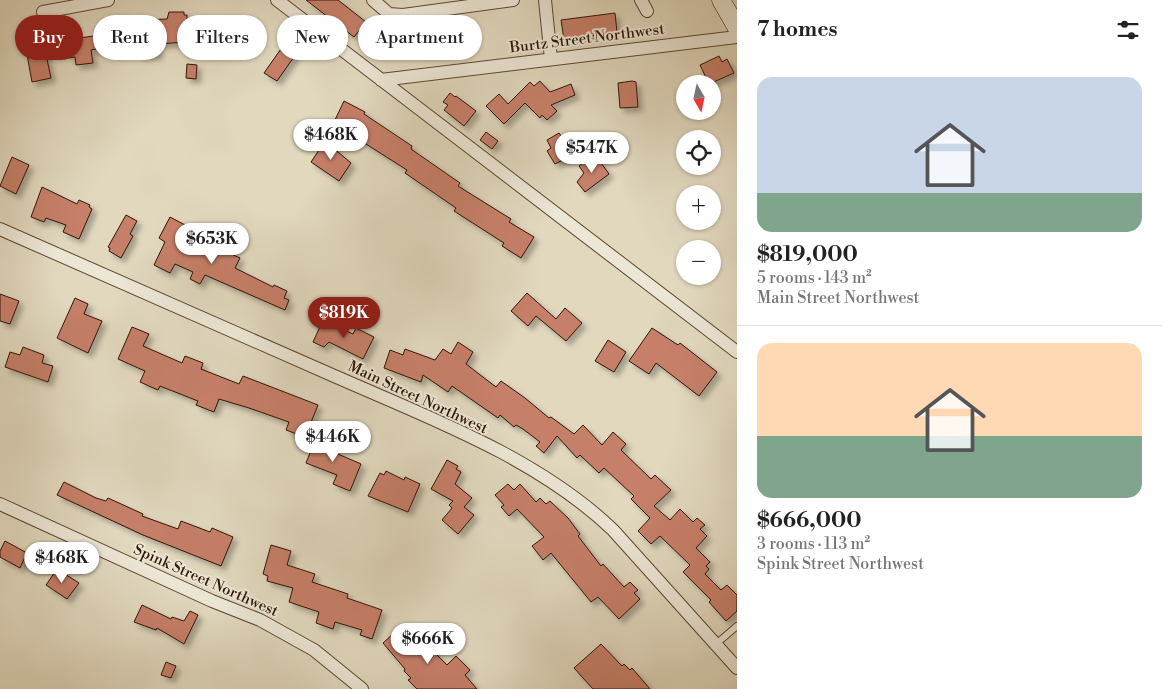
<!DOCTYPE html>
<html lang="en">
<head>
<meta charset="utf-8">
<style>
  body { margin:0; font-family:"Libre Bodoni",serif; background:#f2f2f2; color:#222; height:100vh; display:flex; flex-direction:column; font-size:19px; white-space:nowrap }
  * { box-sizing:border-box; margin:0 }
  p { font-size:16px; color:#767676 }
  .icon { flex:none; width:28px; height:28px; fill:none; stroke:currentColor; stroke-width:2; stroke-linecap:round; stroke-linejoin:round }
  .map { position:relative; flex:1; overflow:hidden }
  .panel { display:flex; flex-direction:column; background:#fff; width:425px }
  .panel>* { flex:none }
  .top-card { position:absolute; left:15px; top:15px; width:475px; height:45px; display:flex; gap:10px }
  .needle { width:32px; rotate:171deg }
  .buttons { position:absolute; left:676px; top:75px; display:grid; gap:10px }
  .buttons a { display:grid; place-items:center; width:45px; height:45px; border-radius:50%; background:#fff; box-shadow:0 1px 4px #0004; font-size:25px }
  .price { position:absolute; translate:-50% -42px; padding:0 11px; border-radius:18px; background:#fff; color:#222; font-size:16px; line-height:32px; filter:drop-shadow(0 1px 2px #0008) }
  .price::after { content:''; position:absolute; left:50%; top:30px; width:15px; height:11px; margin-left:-8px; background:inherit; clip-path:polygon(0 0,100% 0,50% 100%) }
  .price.selected { background:#8f2418; color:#fff }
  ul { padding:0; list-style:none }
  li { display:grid; align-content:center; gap:10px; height:265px; padding:0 20px }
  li+li { border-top:1px solid #e0e0e0 }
  li span { display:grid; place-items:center; height:155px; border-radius:15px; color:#555 }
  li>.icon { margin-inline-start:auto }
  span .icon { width:90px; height:90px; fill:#fffc; stroke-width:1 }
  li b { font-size:21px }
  h2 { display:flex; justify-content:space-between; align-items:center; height:60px; padding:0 20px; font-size:21px }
  .chip { padding:0 18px; border-radius:22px; background:#fff; box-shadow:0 1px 4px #0004; font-size:18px; line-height:45px }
  .chip.selected { background:#8f2418; color:#fff }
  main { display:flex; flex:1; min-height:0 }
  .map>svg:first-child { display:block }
  .building { fill:#c67f69; stroke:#301503; filter:url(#shadow) }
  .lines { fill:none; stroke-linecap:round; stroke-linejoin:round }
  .lane-casing { stroke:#5c4632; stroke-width:8 }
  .street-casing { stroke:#5c4632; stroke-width:14 }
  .secondary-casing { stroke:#301503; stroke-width:19 }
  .lane { stroke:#ece6d5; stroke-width:6 }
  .street { stroke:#ece6d5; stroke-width:12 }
  .secondary { stroke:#ece6d5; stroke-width:18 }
  .labels { text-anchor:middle; stroke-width:4; stroke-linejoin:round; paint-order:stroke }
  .street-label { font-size:15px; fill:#301503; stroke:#ece6d5 }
</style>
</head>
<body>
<main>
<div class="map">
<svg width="737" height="689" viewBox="0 0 737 689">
  <defs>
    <filter id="shadow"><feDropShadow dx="4.5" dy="4.5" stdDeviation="2.5" flood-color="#0004"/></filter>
  </defs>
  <rect width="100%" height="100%" fill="#e1d8be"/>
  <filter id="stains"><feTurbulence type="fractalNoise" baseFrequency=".004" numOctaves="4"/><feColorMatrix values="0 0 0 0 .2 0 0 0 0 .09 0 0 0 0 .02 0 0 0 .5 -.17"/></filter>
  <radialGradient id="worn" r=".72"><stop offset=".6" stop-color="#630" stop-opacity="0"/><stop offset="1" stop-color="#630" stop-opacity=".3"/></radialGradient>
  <path class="building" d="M 306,0 L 338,0 L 366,22 L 354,37 Z
    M 169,12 L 184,12 L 184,15 L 187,15 L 186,42 L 158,44 L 158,55 L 139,56 L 139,20 L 167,19 Z
    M 615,13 L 617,32 L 564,40 L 561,20 Z
    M 116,25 L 118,41 L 110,42 L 111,46 L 91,50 L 93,63 L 76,65 L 75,57 L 69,58 L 66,40 L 100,35 L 99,27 Z
    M 44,45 L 51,78 L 32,82 L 26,49 Z
    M 283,46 L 296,54 L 277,81 L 264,73 Z
    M 719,56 L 722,62 L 727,59 L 734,73 L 709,84 L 700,65 Z
    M 187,64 L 197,65 L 196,79 L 186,78 Z
    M 540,81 L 550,92 L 571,84 L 575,95 L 551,105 L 557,111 L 547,120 L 542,115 L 540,118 L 525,103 L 504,124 L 486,106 L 499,94 L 508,104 L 530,82 L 534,86 Z
    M 632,81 L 636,82 L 638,107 L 620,108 L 618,83 Z
    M 450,93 L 455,97 L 456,96 L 476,111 L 464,126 L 444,110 L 448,105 L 443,102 Z
    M 344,101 L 365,112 L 364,114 L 412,146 L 411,149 L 460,183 L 458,186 L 511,219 L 509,222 L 534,237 L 521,258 L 502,246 L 504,243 L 454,211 L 456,208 L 405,173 L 407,170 L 358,139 L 360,135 L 334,122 Z
    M 486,132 L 498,141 L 492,149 L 480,140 Z
    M 559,133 L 563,139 L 567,136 L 577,153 L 555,164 L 547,151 L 551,148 L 547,140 Z
    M 325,141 L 351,163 L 339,181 L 311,162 Z
    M 12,157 L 29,165 L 16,194 L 0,186 Z
    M 590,158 L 594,164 L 599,160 L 609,174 L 585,192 L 577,182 L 584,173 L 579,166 Z
    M 42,187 L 77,204 L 79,200 L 90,205 L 89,207 L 92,209 L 79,239 L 63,232 L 66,225 L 46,218 L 44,222 L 31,217 Z
    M 126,215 L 137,221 L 130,234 L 133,236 L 121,258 L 109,251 L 110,248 L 108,247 Z
    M 170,217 L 185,225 L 182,231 L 189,235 L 187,238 L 221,254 L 223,250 L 240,258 L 235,268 L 273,287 L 274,285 L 287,291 L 284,298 L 289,300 L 285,310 L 205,275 L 200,284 L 190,279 L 193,272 L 175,264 L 170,273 L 154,265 L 165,242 L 159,238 Z
    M 527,293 L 556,319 L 565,308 L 582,323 L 566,341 L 536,316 L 528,326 L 511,311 Z
    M 0,294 L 19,301 L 10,324 L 0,321 Z
    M 75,298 L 88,304 L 84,314 L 102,321 L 88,353 L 57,338 Z
    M 323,320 L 353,334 L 356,328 L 374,337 L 363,359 L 329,342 L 324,347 L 313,342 Z
    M 132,327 L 149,334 L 143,346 L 182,363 L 185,356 L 203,363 L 201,369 L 239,384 L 243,376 L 318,405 L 305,437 L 286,430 L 289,422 L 249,408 L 219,399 L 214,412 L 196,405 L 198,401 L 160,386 L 158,390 L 140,382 L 145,371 L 118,359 Z
    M 652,328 L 678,345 L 680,343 L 717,372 L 699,396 L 656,363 L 649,374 L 629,361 Z
    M 608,340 L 626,352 L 614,372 L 595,361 Z
    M 458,342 L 473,352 L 466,364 L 496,387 L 501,381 L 525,398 L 549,418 L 551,417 L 574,434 L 583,425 L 602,445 L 613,432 L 626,444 L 621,450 L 651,479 L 655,475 L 671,490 L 654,506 L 670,520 L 680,509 L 693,522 L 697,518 L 705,525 L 700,529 L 707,536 L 696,548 L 710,562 L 706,566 L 709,569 L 705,574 L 721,590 L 727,585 L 737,595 L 737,611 L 726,621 L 709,602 L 711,600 L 683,572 L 690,565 L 660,536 L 651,544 L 638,531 L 650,518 L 631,499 L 634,496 L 604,468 L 599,473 L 580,455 L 577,458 L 557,436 L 544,453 L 536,446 L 540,442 L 523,429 L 516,425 L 514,427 L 500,415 L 498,418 L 452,386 L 448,392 L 423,375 L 421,382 L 384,368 L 390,350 L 403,355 L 405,349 L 435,360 L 443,349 L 451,354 Z
    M 23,347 L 44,355 L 42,363 L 53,366 L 48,382 L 5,367 L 10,352 L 20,355 Z
    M 318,433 L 329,438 L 328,442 L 334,444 L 331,451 L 361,464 L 350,491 L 333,484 L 337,475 L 306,463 Z
    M 447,460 L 458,466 L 456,469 L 461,472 L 455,484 L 472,498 L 464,507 L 474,515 L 458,534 L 442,520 L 452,508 L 449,505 L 453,501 L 431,489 Z
    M 386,471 L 404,480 L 405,477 L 420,484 L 408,512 L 368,496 L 380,473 L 384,475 Z
    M 64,482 L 96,498 L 106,501 L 108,498 L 143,514 L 142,516 L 178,529 L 181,521 L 210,532 L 212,528 L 233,537 L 221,566 L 143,535 L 57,495 Z
    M 508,484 L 514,490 L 520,484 L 536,502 L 540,498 L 546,504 L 550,501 L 568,518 L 580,534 L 578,536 L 601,566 L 603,564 L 624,587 L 630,582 L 638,590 L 634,593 L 640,599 L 619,619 L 598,597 L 591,602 L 551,553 L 543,560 L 532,546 L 544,537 L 517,509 L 509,516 L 501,507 L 504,505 L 495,495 Z
    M 5,541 L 27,553 L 20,568 L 0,557 L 0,551 Z
    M 271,545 L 291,551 L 287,565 L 315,574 L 312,582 L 348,594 L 347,598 L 382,610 L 372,639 L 360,635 L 362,630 L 335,622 L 333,629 L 316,623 L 319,612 L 289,602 L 293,588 L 267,581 L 268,576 L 263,574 Z
    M 57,569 L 79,583 L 67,599 L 46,585 Z
    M 142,605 L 171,619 L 172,617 L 184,621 L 190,611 L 198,615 L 184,644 L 157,628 L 156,630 L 134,622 Z
    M 408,630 L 426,648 L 428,646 L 447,665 L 456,656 L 470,670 L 465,675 L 477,689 L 417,689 L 408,680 L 411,678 L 404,671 L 405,669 L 383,643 L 394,633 L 399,639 Z
    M 601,644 L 622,666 L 624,664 L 630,670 L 632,668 L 650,689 L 593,689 L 574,668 Z
    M 166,662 L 176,666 L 171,678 L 161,675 Z"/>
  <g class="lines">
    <g class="lane-casing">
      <path id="lane" d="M 716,644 L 737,626"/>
    </g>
    <g class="street-casing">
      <path id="street" d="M 277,0 L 737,352
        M 373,0 L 389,14 L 403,15 L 513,0
        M 545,0 L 551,59
        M 641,0 L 647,11
        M 43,12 L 108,0
        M 381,80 L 737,37
        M 0,229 C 111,278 222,327 332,375 C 427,417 537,457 613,530 L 737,668
        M 0,504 L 212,601 L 260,620 L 314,650 L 362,689"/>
    </g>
    <g class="secondary-casing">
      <path id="secondary" d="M 721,0 L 737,28"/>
    </g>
    <use href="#lane" class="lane"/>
    <use href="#street" class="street"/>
    <use href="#secondary" class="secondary"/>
  </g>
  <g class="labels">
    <g class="street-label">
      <text transform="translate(587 38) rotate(-7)" y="5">Burtz Street Northwest</text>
      <text transform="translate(418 397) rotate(25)" y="5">Main Street Northwest</text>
      <text transform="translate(206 580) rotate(24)" y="5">Spink Street Northwest</text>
    </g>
  </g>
  <rect width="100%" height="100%" filter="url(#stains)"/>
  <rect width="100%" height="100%" fill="url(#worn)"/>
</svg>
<div class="buttons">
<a><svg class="needle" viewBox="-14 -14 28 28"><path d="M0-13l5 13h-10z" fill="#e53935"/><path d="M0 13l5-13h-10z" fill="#767676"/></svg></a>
<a><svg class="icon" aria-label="locate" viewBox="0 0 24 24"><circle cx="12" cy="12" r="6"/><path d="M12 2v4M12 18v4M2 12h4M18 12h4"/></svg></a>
<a>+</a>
<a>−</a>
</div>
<b class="price" style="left:331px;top:161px">$468K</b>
<b class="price" style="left:592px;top:174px">$547K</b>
<b class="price" style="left:212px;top:265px">$653K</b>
<b class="price selected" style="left:344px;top:339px">$819K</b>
<b class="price" style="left:333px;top:463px">$446K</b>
<b class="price" style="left:62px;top:584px">$468K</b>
<b class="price" style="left:428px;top:665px">$666K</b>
<div class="top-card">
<a class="chip selected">Buy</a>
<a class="chip">Rent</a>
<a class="chip">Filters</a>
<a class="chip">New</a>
<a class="chip">Apartment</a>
</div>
</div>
<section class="panel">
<h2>7 homes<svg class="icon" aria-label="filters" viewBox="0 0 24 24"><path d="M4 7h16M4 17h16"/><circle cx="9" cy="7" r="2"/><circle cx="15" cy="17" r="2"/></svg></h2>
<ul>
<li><span style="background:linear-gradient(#c9d6e8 75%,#7fa58c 0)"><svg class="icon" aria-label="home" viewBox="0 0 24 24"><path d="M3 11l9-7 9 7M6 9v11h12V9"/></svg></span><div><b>$819,000</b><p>5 rooms · 143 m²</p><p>Main Street Northwest</p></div></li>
<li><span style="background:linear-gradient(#ffd9b3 60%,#7fa58c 0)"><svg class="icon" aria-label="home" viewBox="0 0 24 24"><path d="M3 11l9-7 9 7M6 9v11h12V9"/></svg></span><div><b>$666,000</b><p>3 rooms · 113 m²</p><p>Spink Street Northwest</p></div></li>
</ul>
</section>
</main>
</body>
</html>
